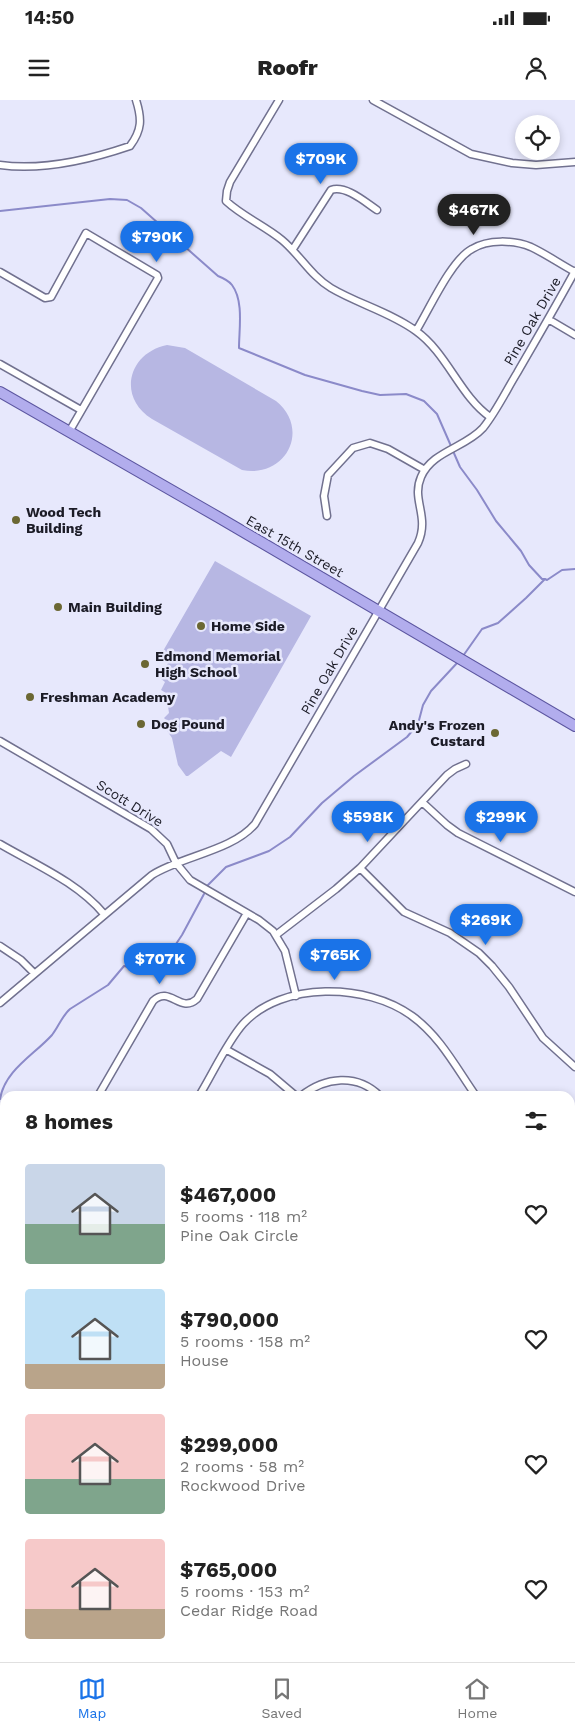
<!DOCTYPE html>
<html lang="en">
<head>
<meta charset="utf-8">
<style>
  body { margin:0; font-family:"Work Sans",sans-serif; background:#f2f2f2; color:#222; height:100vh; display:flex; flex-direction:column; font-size:19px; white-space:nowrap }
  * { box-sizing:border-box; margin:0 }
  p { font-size:16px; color:#767676 }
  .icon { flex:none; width:28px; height:28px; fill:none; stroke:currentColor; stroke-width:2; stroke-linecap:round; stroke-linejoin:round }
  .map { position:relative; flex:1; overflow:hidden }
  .sheet { position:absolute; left:0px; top:991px; width:575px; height:571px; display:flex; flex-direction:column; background:#fff; border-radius:15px 15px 0 0; box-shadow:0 2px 8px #0003 }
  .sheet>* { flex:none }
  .buttons { position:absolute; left:515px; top:15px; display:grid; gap:10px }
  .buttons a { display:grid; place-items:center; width:45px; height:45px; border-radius:50%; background:#fff; box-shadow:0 2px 8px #0003; font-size:25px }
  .price { position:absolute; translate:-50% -42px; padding:0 11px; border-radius:18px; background:#1a73e8; color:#fff; font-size:16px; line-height:32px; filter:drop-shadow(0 1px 2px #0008) }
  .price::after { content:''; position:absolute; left:50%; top:30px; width:15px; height:11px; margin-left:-8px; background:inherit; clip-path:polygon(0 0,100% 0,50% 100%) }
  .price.active { background:#222; color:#fff }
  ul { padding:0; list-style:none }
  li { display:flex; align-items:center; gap:15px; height:125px; padding:0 25px }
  li span { display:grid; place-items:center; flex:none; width:140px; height:100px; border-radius:5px; color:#555 }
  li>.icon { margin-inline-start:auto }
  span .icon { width:60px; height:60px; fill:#fffc; stroke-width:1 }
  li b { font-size:21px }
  h2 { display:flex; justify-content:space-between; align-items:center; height:60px; padding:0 25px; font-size:21px }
  .status { display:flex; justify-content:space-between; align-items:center; height:35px; padding:0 25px; background:#fff; direction:ltr }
  .status svg { height:14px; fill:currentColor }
  header { display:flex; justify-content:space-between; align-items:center; height:65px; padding:0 25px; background:#fff; font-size:22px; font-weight:800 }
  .dock { display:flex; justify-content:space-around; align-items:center; height:70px; border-top:1px solid #e0e0e0; background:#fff; font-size:14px; color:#767676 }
  .dock a { display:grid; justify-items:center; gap:2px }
  .dock .active { color:#1a73e8 }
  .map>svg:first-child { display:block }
  .green { fill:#b7b7e3 }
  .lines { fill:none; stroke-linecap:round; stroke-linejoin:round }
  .stream { stroke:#8b8ac9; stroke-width:2 }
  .minor-casing { stroke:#71718f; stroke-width:9 }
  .tertiary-casing { stroke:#71718f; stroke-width:10 }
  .primary-casing { stroke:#5c56a0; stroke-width:12 }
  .minor { stroke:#fff; stroke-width:6 }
  .tertiary { stroke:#fff; stroke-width:8 }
  .primary { stroke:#b2aded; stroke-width:10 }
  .poi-dot { fill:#6b6733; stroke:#e7e8fc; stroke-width:2 }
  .labels { text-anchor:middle; stroke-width:5; stroke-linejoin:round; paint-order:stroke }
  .street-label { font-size:14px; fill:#1b1b26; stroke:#e7e8fc }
  .poi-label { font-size:14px; font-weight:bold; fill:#1b1b26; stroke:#e7e8fc; text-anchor:start }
</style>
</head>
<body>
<div class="status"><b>14:50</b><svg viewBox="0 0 49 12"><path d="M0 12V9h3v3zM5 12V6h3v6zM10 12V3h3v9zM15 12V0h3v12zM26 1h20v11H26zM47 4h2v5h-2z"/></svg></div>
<header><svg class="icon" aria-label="menu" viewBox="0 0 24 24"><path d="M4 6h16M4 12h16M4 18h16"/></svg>Roofr<svg class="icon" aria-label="person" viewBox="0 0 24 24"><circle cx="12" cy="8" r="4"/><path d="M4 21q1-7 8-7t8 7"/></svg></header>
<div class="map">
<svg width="575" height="1562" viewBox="0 0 575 1562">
  <rect width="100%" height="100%" fill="#e7e8fc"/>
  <path class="green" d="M 167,245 L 185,248 L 276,301 C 311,329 286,379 242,370 L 152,319 C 117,297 128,253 167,245 Z
    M 215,461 L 311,516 L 231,657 L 221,651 L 188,676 L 186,676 L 178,665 L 172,638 L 164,626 L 168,622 L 164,618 L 169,613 L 166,593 L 161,590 L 165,582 L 160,578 L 168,563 L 159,558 Z"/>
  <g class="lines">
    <path class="stream" d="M 0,111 L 110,99 L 127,100 L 141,108 L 218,176 C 223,178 229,181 232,185 C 244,201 239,229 239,248 L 305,275 L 362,291 L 380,295 L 406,294 L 424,301 L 437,314 L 451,346
      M 453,351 L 460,367 L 477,390 L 496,421 L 521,451 L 529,465 L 542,479 L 545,479
      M 463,556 L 482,529 L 498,523 L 526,498 L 545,479 L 547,480 L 562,470 L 575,469
      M 208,785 L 226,767 L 269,751 L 290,737 L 322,703 L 354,676 L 407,637 L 418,624 L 423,605 L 431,591 L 458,562
      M 0,999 C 5,970 34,955 52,935 C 59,926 62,916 70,909 L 108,885 L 124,866 L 138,869 L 142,868 L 161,858 L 172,850 L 182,835 L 204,794
      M 570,1295 L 575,1295"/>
    <g class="minor-casing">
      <path id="minor" d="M 279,0 L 230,82 L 227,91 L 226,101 C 242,116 265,126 282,140 C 300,155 311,176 331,188 C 358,204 390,212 416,231 C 447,253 460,296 490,317
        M 373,0 L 471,54 L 512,63 L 536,65 L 575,62
        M 0,65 C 43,71 89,60 130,46 C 142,30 142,19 136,0
        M 293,149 L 331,90 C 346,85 365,102 377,110
        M 0,172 L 45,198 L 51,197 L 86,133 L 157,175 L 158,178 L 69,332
        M 548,219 L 575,235
        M 416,231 C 429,210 451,160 472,149 C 488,139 514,140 531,147 C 546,154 560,164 575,172
        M 0,264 L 81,310
        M 327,416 L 324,396 L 328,375 L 353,348 L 370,343 L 388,349 L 425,370
        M 0,641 L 151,729 L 167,744 L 176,763 L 190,780 L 259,820 L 273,831 L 285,851 L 296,896
        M 422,702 L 447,725 L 458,733 L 575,792
        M 0,744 C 36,765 77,782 104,814
        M 360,768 L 404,812 L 450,833 L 479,853 L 492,866 L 509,887 L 543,938 L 575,967
        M 276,835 L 336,789 L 360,768 L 447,675 L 455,669 L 466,664
        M 0,846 L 21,860 L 34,873
        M 0,903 L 152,775 C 182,756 232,751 255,724 L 418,443 C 430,416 411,400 421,377 C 432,351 465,348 483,328 C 496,312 506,291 517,273 C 536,240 556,206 575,171
        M 227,950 L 270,974 L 296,996
        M 98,996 L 153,901 C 170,885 180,914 197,899 L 247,813
        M 199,996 C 212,975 227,942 243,924 C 282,881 367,883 412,916 C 440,936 457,969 476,996
        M 301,996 C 325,977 357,973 380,996
        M 0,1150 L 5,1151
        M 0,1289 L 5,1294
        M 570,1333 L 575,1332
        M 570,1432 L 575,1429
        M 0,1453 L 5,1444
        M 348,1562 L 349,1558
        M 441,1562 L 442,1558
        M 486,1562 L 490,1558"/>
    </g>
    <g class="tertiary-casing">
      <path id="tertiary" d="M 570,1048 L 575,1039
        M 275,1562 L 277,1558"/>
    </g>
    <g class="primary-casing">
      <path id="primary" d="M 0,292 L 218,417 L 575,626"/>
    </g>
    <use href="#minor" class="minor"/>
    <use href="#tertiary" class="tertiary"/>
    <use href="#primary" class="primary"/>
  </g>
  <g class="poi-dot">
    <circle cx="16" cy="420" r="5"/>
    <circle cx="58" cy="507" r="5"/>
    <circle cx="201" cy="526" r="5"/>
    <circle cx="145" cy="564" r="5"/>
    <circle cx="30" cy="597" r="5"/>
    <circle cx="141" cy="624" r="5"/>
    <circle cx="495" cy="633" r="5"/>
  </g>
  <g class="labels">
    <g class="street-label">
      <text transform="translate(532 221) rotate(-60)" y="5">Pine Oak Drive</text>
      <text transform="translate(295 446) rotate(30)" y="5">East 15th Street</text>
      <text transform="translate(329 570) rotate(-60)" y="5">Pine Oak Drive</text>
      <text transform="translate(130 703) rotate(32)" y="5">Scott Drive</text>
    </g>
    <g class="poi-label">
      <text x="26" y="417">Wood Tech<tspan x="26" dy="16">Building</tspan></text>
      <text x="68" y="512">Main Building</text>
      <text x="211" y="531">Home Side</text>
      <text x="155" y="561">Edmond Memorial<tspan x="155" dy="16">High School</tspan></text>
      <text x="40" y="602">Freshman Academy</text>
      <text x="151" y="629">Dog Pound</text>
      <text x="485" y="630" text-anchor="end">Andy's Frozen<tspan x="485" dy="16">Custard</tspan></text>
    </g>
  </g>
</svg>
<div class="buttons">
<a><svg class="icon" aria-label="locate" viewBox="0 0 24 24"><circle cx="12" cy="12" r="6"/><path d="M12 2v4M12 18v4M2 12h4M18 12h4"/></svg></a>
</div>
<b class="price" style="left:321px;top:85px">$709K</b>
<b class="price active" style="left:474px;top:136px">$467K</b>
<b class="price" style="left:157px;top:163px">$790K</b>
<b class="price" style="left:368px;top:743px">$598K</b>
<b class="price" style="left:501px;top:743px">$299K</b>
<b class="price" style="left:486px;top:846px">$269K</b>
<b class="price" style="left:335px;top:881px">$765K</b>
<b class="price" style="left:160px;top:885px">$707K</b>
<section class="sheet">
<h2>8 homes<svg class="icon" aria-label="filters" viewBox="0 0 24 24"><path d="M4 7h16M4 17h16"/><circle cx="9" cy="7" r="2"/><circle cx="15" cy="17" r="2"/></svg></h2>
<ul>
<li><span style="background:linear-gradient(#c9d6e8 60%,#7fa58c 0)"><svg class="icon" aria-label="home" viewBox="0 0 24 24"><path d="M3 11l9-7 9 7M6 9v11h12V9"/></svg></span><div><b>$467,000</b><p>5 rooms · 118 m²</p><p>Pine Oak Circle</p></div><svg class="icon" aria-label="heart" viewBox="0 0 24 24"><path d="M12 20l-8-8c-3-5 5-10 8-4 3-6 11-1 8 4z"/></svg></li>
<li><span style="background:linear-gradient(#bfe0f5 75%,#b9a48a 0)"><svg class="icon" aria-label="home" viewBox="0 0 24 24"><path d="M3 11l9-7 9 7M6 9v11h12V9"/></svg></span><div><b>$790,000</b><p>5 rooms · 158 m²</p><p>House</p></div><svg class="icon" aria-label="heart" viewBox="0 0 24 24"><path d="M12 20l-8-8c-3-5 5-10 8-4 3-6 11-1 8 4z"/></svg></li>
<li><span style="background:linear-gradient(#f6c9c9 65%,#7fa58c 0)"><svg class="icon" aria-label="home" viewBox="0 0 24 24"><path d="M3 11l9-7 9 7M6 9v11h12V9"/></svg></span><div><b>$299,000</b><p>2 rooms · 58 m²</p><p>Rockwood Drive</p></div><svg class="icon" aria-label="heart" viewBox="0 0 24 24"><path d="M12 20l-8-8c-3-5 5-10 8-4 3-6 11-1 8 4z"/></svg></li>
<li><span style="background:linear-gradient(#f6c9c9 70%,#b9a48a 0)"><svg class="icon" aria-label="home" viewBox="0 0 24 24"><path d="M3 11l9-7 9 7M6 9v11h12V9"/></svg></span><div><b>$765,000</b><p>5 rooms · 153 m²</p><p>Cedar Ridge Road</p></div><svg class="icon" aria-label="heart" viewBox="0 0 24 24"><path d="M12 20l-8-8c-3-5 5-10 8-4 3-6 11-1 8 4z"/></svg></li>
</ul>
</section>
</div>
<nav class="dock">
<a class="active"><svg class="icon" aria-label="map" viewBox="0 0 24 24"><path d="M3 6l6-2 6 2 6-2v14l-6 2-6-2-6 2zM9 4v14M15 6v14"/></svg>Map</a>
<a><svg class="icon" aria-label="saved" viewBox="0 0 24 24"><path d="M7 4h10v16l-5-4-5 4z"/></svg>Saved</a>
<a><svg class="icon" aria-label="home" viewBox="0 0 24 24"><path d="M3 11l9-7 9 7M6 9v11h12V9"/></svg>Home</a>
</nav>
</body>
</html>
